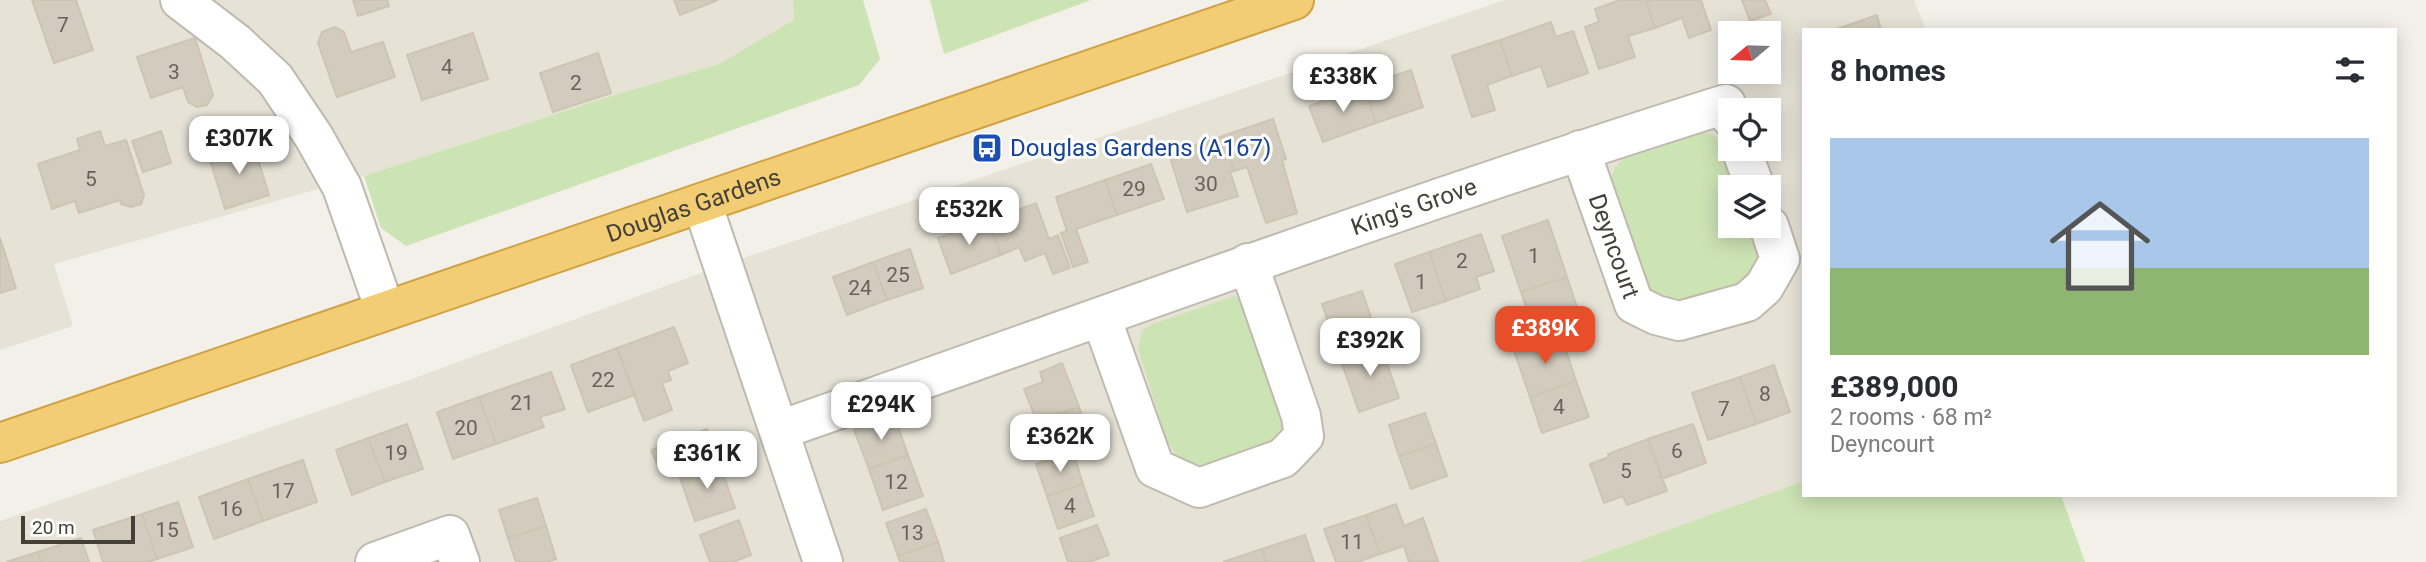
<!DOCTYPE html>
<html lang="en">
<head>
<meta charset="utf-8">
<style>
  body { margin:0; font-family:Roboto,sans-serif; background:#f2f2f3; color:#2b2b33; height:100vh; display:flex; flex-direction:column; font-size:26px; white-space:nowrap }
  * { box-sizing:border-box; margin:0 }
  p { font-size:23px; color:#7c7c81 }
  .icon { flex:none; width:38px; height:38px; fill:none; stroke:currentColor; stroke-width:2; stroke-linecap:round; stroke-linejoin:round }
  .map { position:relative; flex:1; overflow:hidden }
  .panel { position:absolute; left:1802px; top:28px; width:595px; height:469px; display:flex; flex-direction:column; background:#fff; border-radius:0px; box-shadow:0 4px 18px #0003 }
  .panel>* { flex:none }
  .needle { width:46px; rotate:251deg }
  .tools { position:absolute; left:1718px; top:21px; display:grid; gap:14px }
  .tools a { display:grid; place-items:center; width:63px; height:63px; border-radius:0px; background:#fff; box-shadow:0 4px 18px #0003; font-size:35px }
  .scale { position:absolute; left:21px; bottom:18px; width:114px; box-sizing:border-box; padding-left:7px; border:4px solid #454037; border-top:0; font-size:19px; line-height:24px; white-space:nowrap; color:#454037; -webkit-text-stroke:5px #fff; paint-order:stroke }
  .price { position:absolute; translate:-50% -60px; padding:0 16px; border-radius:14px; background:#fff; color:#222; font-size:23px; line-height:46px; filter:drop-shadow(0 2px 4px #0008) }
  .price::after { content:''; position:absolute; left:50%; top:42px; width:21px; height:16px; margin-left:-10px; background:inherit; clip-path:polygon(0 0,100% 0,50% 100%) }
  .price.on { background:#e84e29; color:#fff }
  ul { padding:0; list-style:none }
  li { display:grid; align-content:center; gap:14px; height:371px; padding:0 28px }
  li+li { border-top:2px solid #e1e1e2 }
  li span { display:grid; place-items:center; height:217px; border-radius:0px; color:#555 }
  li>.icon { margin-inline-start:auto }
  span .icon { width:126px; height:126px; fill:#fffc; stroke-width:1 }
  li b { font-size:30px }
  h2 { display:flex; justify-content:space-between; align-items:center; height:84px; padding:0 28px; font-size:30px }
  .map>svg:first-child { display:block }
  .residential { fill:#e6e2d6; fill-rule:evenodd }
  .green { fill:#cce3b4 }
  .building { fill:#d3ccbe; stroke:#cdc4b2; stroke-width:2 }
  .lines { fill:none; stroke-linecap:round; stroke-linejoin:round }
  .street-casing { stroke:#c0baae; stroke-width:42 }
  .highway-casing { stroke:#d0a244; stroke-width:42 }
  .street { stroke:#fff; stroke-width:38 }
  .highway { stroke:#f2cd74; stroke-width:38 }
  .labels { text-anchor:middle; stroke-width:6; stroke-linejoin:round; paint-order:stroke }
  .number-label { font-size:21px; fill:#686359 }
  .transit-label { font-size:24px; fill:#164399; stroke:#fff; text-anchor:start }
  .street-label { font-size:24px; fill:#454037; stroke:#fff }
</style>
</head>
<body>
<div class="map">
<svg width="2426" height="562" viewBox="0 0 2426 562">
  <rect width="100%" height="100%" fill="#f2f0e8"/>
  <path class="residential" d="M 0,0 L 793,0 L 795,20 L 719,64 L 608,97 L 364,176 L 54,264 L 73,326 L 0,350 Z
    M 1505,0 L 1914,0 L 1926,30 L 1804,30 L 1804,481 L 1579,562 L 0,562 L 0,521 L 420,376 L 723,265 ZM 1731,33 L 1769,33 L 1769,72 L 1731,72 ZM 1731,110 L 1769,110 L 1769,149 L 1731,149 ZM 1731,187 L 1769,187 L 1769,226 L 1731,226 Z"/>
  <path class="green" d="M 793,0 L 863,0 L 880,59 L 859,85 L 406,246 L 381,228 L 364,176 L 608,97 L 719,64 L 794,20 Z
    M 930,0 L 1091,0 L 944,54 Z
    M 1695,130 C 1732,136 1729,155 1740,187 L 1731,187 L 1731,226 L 1753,226 L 1760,254 L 1748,280 L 1675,304 L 1653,297 L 1643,283 L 1608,187 L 1615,168 L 1625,157 Z
    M 1234,296 L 1247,303 L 1290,419 L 1275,445 L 1203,469 L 1182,463 L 1166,439 L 1138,348 L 1142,331 L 1153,324 Z
    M 1804,481 L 1804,495 L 2061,495 L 2085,562 L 1579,562 Z"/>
  <path class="building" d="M 32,0 L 76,0 L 93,50 L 54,63 Z
    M 353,0 L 387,0 L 389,6 L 358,16 Z
    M 674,0 L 718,0 L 680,15 Z
    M 1620,0 L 1646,0 L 1655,28 L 1628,36 L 1635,57 L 1599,69 L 1585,27 L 1599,22 L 1595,9 Z
    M 1646,0 L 1701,0 L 1711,30 L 1689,38 L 1682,18 L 1655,28 Z
    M 1742,0 L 1765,0 L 1771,14 L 1750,21 Z
    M 1877,15 L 1881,30 L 1834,30 Z
    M 1551,22 L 1556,37 L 1573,31 L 1588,73 L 1548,87 L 1541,66 L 1512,76 L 1500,40 Z
    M 335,27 L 344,32 L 351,52 L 383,42 L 395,77 L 337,97 L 318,43 L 322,32 Z
    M 473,33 L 488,79 L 422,100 L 407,55 Z
    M 195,38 L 213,95 L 207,105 L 197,107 L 188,102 L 183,87 L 151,98 L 137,57 Z
    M 1500,40 L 1512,76 L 1487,85 L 1495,110 L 1472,117 L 1452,56 Z
    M 598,53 L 611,93 L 553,112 L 540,73 Z
    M 1411,70 L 1423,107 L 1376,123 L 1364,86 Z
    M 1364,86 L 1376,123 L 1323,142 L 1309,106 Z
    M 1273,119 L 1286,159 L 1282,160 L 1297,213 L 1266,223 L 1247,167 L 1234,171 L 1223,136 Z
    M 100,131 L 105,146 L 126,140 L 144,195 L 141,204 L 131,207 L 121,204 L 120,200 L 79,213 L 75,201 L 52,209 L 38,164 L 80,150 L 77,139 Z
    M 161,131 L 171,163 L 143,172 L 132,141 Z
    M 1223,136 L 1234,171 L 1230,172 L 1238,196 L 1187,212 L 1169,154 Z
    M 253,143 L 269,195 L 225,209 L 209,157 Z
    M 1151,164 L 1164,199 L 1117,215 L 1105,180 Z
    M 1105,180 L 1117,215 L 1076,229 L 1088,262 L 1073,267 L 1061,233 L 1067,231 L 1056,197 Z
    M 1036,203 L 1049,239 L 1058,235 L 1070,268 L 1053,274 L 1045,253 L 1025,261 L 1019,247 L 1001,255 L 988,221 Z
    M 1548,220 L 1567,277 L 1521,292 L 1502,236 Z
    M 988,221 L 1001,255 L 951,274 L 938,238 Z
    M 1481,234 L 1494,271 L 1476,277 L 1480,289 L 1446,301 L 1429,252 Z
    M 0,238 L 16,288 L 0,293 Z
    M 910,249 L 923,288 L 887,300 L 873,262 Z
    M 1429,252 L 1446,301 L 1412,312 L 1395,264 Z
    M 873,262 L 887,300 L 847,315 L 833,277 Z
    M 1567,277 L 1584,328 L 1538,343 L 1521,292 Z
    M 1362,291 L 1380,344 L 1340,358 L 1322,304 Z
    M 674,327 L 688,363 L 668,371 L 671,380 L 662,383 L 672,410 L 644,421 L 617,348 Z
    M 1561,335 L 1576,381 L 1530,397 L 1514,351 Z
    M 1380,344 L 1399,398 L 1359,412 L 1340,358 Z
    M 617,348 L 635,395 L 588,412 L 571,365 Z
    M 1062,363 L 1079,407 L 1037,422 L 1024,389 L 1043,382 L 1040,372 Z
    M 1774,365 L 1790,412 L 1756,424 L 1740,377 Z
    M 551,372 L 565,409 L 540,417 L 544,427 L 496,444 L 479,397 Z
    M 1740,377 L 1756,424 L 1708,440 L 1692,393 Z
    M 1576,381 L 1589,417 L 1542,433 L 1530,397 Z
    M 479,397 L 496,444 L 453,459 L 437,412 Z
    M 1079,407 L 1089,437 L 1049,452 L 1037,422 Z
    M 1425,413 L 1436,444 L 1399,456 L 1389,425 Z
    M 894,415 L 908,455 L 869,469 L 854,430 Z
    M 407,424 L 423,469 L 385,482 L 368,438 Z
    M 1693,424 L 1706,463 L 1662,479 L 1648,439 Z
    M 707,429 L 719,462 L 679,475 L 674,460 L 658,466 L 651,450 Z
    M 368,438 L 385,482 L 352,495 L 336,450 Z
    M 1648,439 L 1667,491 L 1627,505 L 1623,496 L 1604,503 L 1590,464 L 1609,457 L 1608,454 Z
    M 1436,444 L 1447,476 L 1411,489 L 1399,456 Z
    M 1073,452 L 1083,484 L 1047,496 L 1036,464 Z
    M 908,455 L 923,496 L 883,510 L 869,469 Z
    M 303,460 L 317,502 L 263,521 L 248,479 Z
    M 719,462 L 735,508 L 695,521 L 679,475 Z
    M 248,479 L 263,521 L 214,539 L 199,497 Z
    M 1083,484 L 1094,516 L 1058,529 L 1047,496 Z
    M 537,498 L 546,526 L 508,538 L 499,510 Z
    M 178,502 L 193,547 L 157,559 L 142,514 Z
    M 1396,504 L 1404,526 L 1423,518 L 1438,561 L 1409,562 L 1404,546 L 1380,554 L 1366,515 Z
    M 926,509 L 938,542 L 898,556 L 886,523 Z
    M 142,514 L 157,559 L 148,562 L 103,562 L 93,530 Z
    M 1366,515 L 1380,554 L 1358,562 L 1336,562 L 1324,529 Z
    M 739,520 L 751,555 L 733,562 L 710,562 L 700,535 Z
    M 1097,525 L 1109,555 L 1089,562 L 1068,562 L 1060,538 Z
    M 546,526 L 556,559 L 547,562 L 516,562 L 508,538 Z
    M 1305,535 L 1314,562 L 1267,562 L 1262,549 Z
    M 81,538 L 89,562 L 41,562 L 38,552 Z
    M 938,542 L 944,562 L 900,562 L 898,556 Z
    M 1262,549 L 1267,562 L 1223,562 Z
    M 38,552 L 41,562 L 6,562 Z"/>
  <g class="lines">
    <g class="street-casing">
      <g id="street">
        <path d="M 180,0 L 235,42 L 275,79 L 314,137 L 342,187 L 385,310"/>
        <path d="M 1741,149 L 1755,187"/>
        <path id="s1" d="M 1580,150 L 1634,304 L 1656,315 L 1679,321 L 1747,302 L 1764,287 L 1780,259 L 1769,226"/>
        <path d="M 702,203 L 823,562"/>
        <path d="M 1101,317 L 1155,468 L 1199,488 L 1283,458 L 1304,436 L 1301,416 L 1248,263"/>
        <path id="s2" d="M 780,430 C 1095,320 1407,204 1726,104 L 1731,118"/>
        <path d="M 375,562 L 450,535 L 460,562"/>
      </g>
    </g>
    <g class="highway-casing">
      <g id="highway">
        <path id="s3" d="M 0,443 L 1294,0"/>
      </g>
    </g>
    <use href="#street" class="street"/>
    <use href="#highway" class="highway"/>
  </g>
  <defs>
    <g id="bus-square" transform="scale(1.575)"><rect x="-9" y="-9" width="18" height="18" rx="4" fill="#1a4fb4" stroke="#fff"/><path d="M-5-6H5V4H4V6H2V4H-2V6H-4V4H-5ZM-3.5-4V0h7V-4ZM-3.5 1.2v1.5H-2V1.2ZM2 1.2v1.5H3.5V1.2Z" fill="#fff"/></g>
  </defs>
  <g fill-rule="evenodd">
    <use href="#bus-square" x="987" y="148"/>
  </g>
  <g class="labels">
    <g class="number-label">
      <text x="63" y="32">7</text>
      <text x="447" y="74">4</text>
      <text x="174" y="79">3</text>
      <text x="576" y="90">2</text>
      <text x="91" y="186">5</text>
      <text x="1206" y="191">30</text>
      <text x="1134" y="196">29</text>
      <text x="1534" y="263">1</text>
      <text x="1462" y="268">2</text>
      <text x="898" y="282">25</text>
      <text x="1421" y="289">1</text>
      <text x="860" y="295">24</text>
      <text x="603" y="387">22</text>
      <text x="1765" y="401">8</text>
      <text x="522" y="410">21</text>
      <text x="1559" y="414">4</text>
      <text x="1724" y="416">7</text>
      <text x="466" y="435">20</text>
      <text x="1677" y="458">6</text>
      <text x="396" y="460">19</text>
      <text x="1626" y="478">5</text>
      <text x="896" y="489">12</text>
      <text x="283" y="498">17</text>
      <text x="1070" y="513">4</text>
      <text x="231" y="516">16</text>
      <text x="167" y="537">15</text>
      <text x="912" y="540">13</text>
      <text x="1352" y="549">11</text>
    </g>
    <g class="transit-label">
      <text x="1010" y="156">Douglas Gardens (A167)</text>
    </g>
    <g class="street-label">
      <text dy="8" stroke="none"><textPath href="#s3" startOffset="733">Douglas Gardens</textPath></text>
      <text dy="8" stroke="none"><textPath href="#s2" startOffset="672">King's Grove</textPath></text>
      <text dy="8" stroke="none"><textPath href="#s1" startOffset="102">Deyncourt</textPath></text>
    </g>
  </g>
</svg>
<div class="tools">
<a><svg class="needle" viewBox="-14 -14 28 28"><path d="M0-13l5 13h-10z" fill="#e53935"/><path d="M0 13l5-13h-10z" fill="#7c7c81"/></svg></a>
<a><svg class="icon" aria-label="locate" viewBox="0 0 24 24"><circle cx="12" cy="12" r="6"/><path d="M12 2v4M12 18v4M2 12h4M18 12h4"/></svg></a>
<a><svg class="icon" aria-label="layers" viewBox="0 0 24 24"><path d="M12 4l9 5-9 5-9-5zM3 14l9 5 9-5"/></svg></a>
</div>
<div class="scale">20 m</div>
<b class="price" style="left:1343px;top:114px">£338K</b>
<b class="price" style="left:239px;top:176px">£307K</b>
<b class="price" style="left:969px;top:247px">£532K</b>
<b class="price on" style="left:1545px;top:366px">£389K</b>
<b class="price" style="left:1370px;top:378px">£392K</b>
<b class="price" style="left:881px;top:442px">£294K</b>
<b class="price" style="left:1060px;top:474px">£362K</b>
<b class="price" style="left:707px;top:491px">£361K</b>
<section class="panel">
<h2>8 homes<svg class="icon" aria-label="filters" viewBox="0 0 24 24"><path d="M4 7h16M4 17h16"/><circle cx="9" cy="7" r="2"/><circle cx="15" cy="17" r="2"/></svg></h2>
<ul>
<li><span style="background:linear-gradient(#a9c7e8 60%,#8fb573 0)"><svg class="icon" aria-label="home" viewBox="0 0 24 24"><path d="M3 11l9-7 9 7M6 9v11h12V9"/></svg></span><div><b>£389,000</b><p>2 rooms · 68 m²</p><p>Deyncourt</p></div></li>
</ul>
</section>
</div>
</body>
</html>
